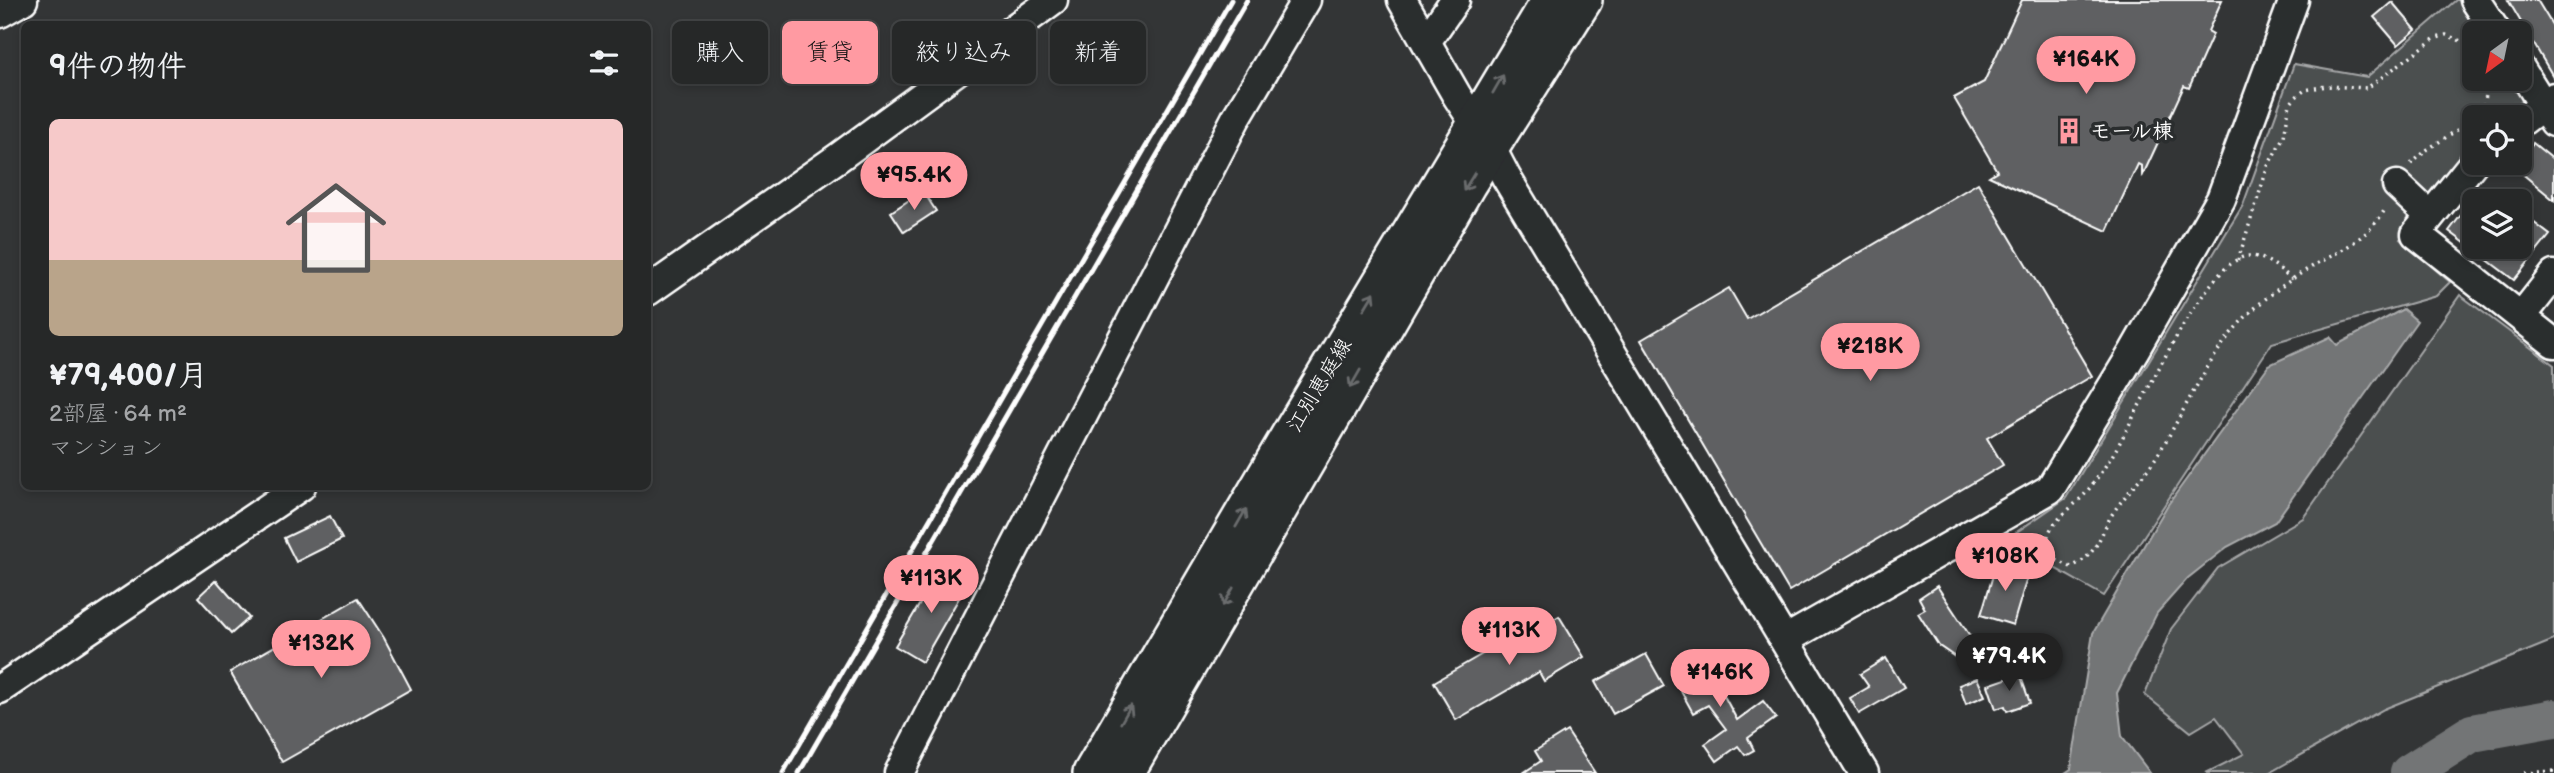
<!DOCTYPE html>
<html lang="ja">
<head>
<meta charset="utf-8">
<style>
  body { margin:0; font-family:"Balsamiq Sans","Klee One",sans-serif; background:#2e3030; color:#f1f3f6; height:100vh; display:flex; flex-direction:column; font-size:26px; white-space:nowrap }
  * { box-sizing:border-box; margin:0 }
  p { font-size:23px; color:#a4a6a8 }
  .icon { flex:none; width:38px; height:38px; fill:none; stroke:currentColor; stroke-width:2; stroke-linecap:round; stroke-linejoin:round }
  .map { position:relative; flex:1; overflow:hidden }
  .drawer { position:absolute; left:21px; top:21px; width:630px; height:469px; display:flex; flex-direction:column; background:#262828; border-radius:10px; box-shadow:0 4px 10px #0003,0 0 0 2px #424445 }
  .drawer>* { flex:none }
  .guide { position:absolute; left:672px; top:21px; width:665px; height:63px; display:flex; gap:14px }
  .needle { width:46px; rotate:213deg }
  .controls { position:absolute; left:2462px; top:21px; display:grid; gap:14px }
  .controls a { display:grid; place-items:center; width:70px; height:70px; border-radius:10px; background:#262828; box-shadow:0 4px 10px #0003,0 0 0 2px #424445; font-size:35px }
  .price { position:absolute; translate:-50% -60px; padding:0 16px; border-radius:24px; background:#ff9aa2; color:#111; font-size:23px; line-height:46px; filter:drop-shadow(0 2px 4px #0008) }
  .price::after { content:''; position:absolute; left:50%; top:42px; width:21px; height:16px; margin-left:-10px; background:inherit; clip-path:polygon(0 0,100% 0,50% 100%) }
  .price.active { background:#222; color:#fff }
  ul { padding:0; list-style:none }
  li { display:grid; align-content:center; gap:14px; height:371px; padding:0 28px }
  li+li { border-top:2px solid #424445 }
  li span { display:grid; place-items:center; height:217px; border-radius:10px; color:#555 }
  li>.icon { margin-inline-start:auto }
  span .icon { width:126px; height:126px; fill:#fffc; stroke-width:1 }
  li b { font-size:30px }
  h2 { display:flex; justify-content:space-between; align-items:center; height:84px; padding:0 28px; font-size:30px }
  .chip { padding:0 24px; border-radius:10px; background:#262828; box-shadow:0 4px 10px #0003,0 0 0 2px #424445; font-size:24px; line-height:63px }
  .chip.active { background:#ff9aa2; color:#111 }
  .map>svg:first-child { display:block }
  .green { fill:#4c4f50; stroke:#a6a7a8; stroke-width:2 }
  .water { fill:#737576; stroke:#abacad; stroke-width:2 }
  .lines { fill:none; stroke-linecap:round; stroke-linejoin:round }
  .river { stroke:#737576; stroke-width:38 }
  .building { fill:#5f6162; stroke:#fff; stroke-width:2 }
  .minor-casing { stroke:#fff; stroke-width:33 }
  .major-casing { stroke:#fff; stroke-width:40 }
  .path { stroke:#fff; stroke-width:3.5; stroke-dasharray:2 5; stroke-linecap:butt }
  .minor { stroke:#2a2d2e; stroke-width:28 }
  .major { stroke:#2a2d2e; stroke-width:35 }
  .rail { stroke:#fff; stroke-width:5 }
  .oneway { stroke:#6a6c6d }
  .labels { text-anchor:middle; stroke-width:7; stroke-linejoin:round; paint-order:stroke }
  .poi-label { font-size:21px; font-weight:bold; fill:#fff; stroke:#2a2d2e; text-anchor:start }
  .street-label { font-size:21px; fill:#fff; stroke:#2a2d2e }
</style>
</head>
<body>
<div class="map">
<svg width="2554" height="773" viewBox="0 0 2554 773">
  <rect width="100%" height="100%" fill="#333536"/>
  <filter id="ink" filterUnits="userSpaceOnUse"><feTurbulence type="fractalNoise" baseFrequency=".0143" numOctaves="2"/><feDisplacementMap in="SourceGraphic" scale="14" xChannelSelector="R" yChannelSelector="G"/><feConvolveMatrix kernelMatrix="1 2 1 2 8 2 1 2 1" color-interpolation-filters="sRGB"/></filter>
  <g filter="url(#ink)">
    <path class="green" d="M 2456,0 L 2459,0 L 2481,33 L 2474,33 L 2474,79 L 2511,79 L 2523,97 C 2513,124 2499,117 2474,117 L 2474,147 L 2400,239 L 2450,282 L 2436,296 L 2272,343 L 2104,596 L 2005,540 L 2066,498 L 2243,205 L 2294,64 L 2367,77 Z
      M 2460,295 L 2554,365 L 2554,640 L 2384,709 L 2269,773 L 2206,773 L 2244,754 L 2216,717 L 2191,732 L 2145,695 L 2171,629 L 2218,568 L 2303,518 Z"/>
    <path class="water" d="M 2403,309 L 2417,321 L 2275,522 L 2227,547 L 2188,578 L 2157,613 L 2117,693 L 2122,736 L 2150,773 L 2065,773 L 2071,769 L 2093,633 L 2167,506 L 2269,365 L 2330,337 L 2337,345 Z"/>
    <g class="lines">
      <path class="river" d="M 2409,773 L 2472,733 L 2554,718"/>
    </g>
    <path class="building" d="M 2022,0 L 2222,0 L 2208,31 L 2213,34 L 2189,88 L 2184,86 L 2142,177 L 2142,166 L 2138,164 L 2107,231 L 1989,176 L 1997,171 L 1954,98 L 1984,82 Z
      M 2508,0 L 2537,0 L 2554,28 L 2554,78 Z
      M 2392,2 L 2416,30 L 2398,45 L 2374,17 Z
      M 2533,143 L 2554,160 L 2554,200 L 2513,166 L 2520,163 L 2520,158 Z
      M 1978,183 L 2092,376 L 1987,438 L 2003,465 L 1789,591 L 1641,340 L 1729,288 L 1747,319 Z
      M 923,191 L 936,211 L 904,232 L 891,212 Z
      M 2474,198 L 2474,247 L 2520,247 L 2520,212 L 2550,235 L 2514,280 L 2449,231 Z
      M 330,516 L 342,539 L 296,562 L 284,538 Z
      M 1997,562 L 2029,571 L 2013,625 L 1981,615 Z
      M 941,568 L 967,584 L 922,662 L 895,646 Z
      M 216,580 L 249,618 L 231,634 L 198,597 Z
      M 1937,586 L 1974,642 L 1961,661 L 1939,646 L 1918,613 L 1925,609 L 1919,598 Z
      M 358,598 L 384,638 L 411,689 L 282,762 L 230,672 Z
      M 1559,616 L 1584,657 L 1544,681 L 1539,672 L 1456,720 L 1434,682 L 1505,641 L 1508,646 Z
      M 1646,654 L 1664,686 L 1613,714 L 1595,682 Z
      M 1702,655 L 1737,720 L 1763,701 L 1776,718 L 1748,738 L 1754,750 L 1745,755 L 1738,746 L 1717,761 L 1705,744 L 1726,729 L 1708,705 L 1693,713 L 1671,673 Z
      M 1886,658 L 1904,688 L 1859,714 L 1850,698 L 1869,687 L 1860,674 Z
      M 2020,674 L 2030,703 L 2007,711 L 2005,706 L 1996,709 L 1988,685 Z
      M 1977,678 L 1985,696 L 1966,704 L 1959,685 Z
      M 1567,731 L 1595,773 L 1523,773 L 1541,761 L 1535,751 Z"/>
    <g class="lines">
      <g class="minor-casing">
        <path id="minor" d="M 1402,0 L 1457,96 L 1491,148 L 1506,177 L 1864,773
          M 2475,0 L 2497,33
          M 0,13 L 23,0
          M 1426,42 L 1455,0
          M 2520,68 L 2554,122
          M 2520,123 L 2554,97
          M 2474,162 L 2416,234 L 2554,343
          M 2397,185 L 2430,216
          M 648,291 L 839,157 L 1053,0
          M 2521,317 L 2554,275
          M 1785,640 L 2050,489 L 2134,351 L 2221,199 L 2294,0
          M 0,689 L 301,486
          M 899,773 L 1236,118 L 1306,0"/>
      </g>
      <g class="major-casing">
        <path id="major" d="M 1091,773 L 1289,435 L 1550,0
          M 1126,773 L 1468,184 L 1584,0"/>
      </g>
      <path class="path" d="M 2477,117 C 2486,108 2487,91 2486,79
        M 2411,164 L 2428,149 L 2474,119
        M 2238,260 L 2268,166 L 2284,136 L 2290,104 L 2296,97 L 2305,90 L 2326,86 L 2367,88 L 2434,39 L 2446,35 L 2474,46
        M 2292,279 C 2280,269 2267,257 2250,256 C 2206,254 2134,424 2110,459 C 2102,471 2094,483 2085,494 C 2076,504 2053,521 2049,533 C 2045,542 2050,551 2054,559 L 2071,567 C 2100,554 2099,533 2115,510 C 2129,490 2147,473 2160,451 C 2183,413 2201,373 2228,337 C 2246,314 2267,296 2291,280 C 2324,256 2367,245 2386,207
        M 2524,773 L 2554,771"/>
      <use href="#minor" class="minor"/>
      <use href="#major" class="major"/>
      <path class="rail" d="M 783,773 L 1231,0
        M 799,773 L 1247,0"/>
    </g>
    <defs><path id="oneway-shaft" d="M-6 0H5M1.5-3L5.5 0L1.5 3" fill="none" stroke-width="1.6" stroke-linecap="round" stroke-linejoin="round" transform="scale(1.75)"/></defs>
    <g class="oneway">
      <use href="#oneway-shaft" transform="translate(1498 84) rotate(-60)"/>
      <use href="#oneway-shaft" transform="translate(1469 182) rotate(122)"/>
      <use href="#oneway-shaft" transform="translate(1369 301) rotate(-59)"/>
      <use href="#oneway-shaft" transform="translate(1355 379) rotate(120)"/>
      <use href="#oneway-shaft" transform="translate(1241 518) rotate(-60)"/>
      <use href="#oneway-shaft" transform="translate(1228 597) rotate(120)"/>
      <use href="#oneway-shaft" transform="translate(1126 714) rotate(-60)"/>
    </g>
  </g>
  <defs>
    <g id="building-bare" transform="scale(2.1)"><path d="M-4-6H4V6H1V3H-1V6H-4ZM-2.5-4.3h1.7v1.8h-1.7ZM.8-4.3h1.7v1.8H.8ZM-2.5-1h1.7V.8h-1.7ZM.8-1h1.7V.8H.8Z" fill="#ff9aa2" stroke="#2a2d2e" stroke-width="2.5" paint-order="stroke"/></g>
  </defs>
  <g fill-rule="evenodd">
    <use href="#building-bare" x="2069" y="131"/>
  </g>
  <g class="labels">
    <g class="poi-label">
      <text x="2090" y="138">モール棟</text>
    </g>
    <g class="street-label">
      <text transform="translate(1319 385) rotate(-59)" y="7">江別恵庭線</text>
    </g>
  </g>
</svg>
<div class="controls">
<a><svg class="needle" viewBox="-14 -14 28 28"><path d="M0-13l5 13h-10z" fill="#e53935"/><path d="M0 13l5-13h-10z" fill="#a4a6a8"/></svg></a>
<a><svg class="icon" aria-label="locate" viewBox="0 0 24 24"><circle cx="12" cy="12" r="6"/><path d="M12 2v4M12 18v4M2 12h4M18 12h4"/></svg></a>
<a><svg class="icon" aria-label="layers" viewBox="0 0 24 24"><path d="M12 4l9 5-9 5-9-5zM3 14l9 5 9-5"/></svg></a>
</div>
<b class="price" style="left:2086px;top:96px">¥164K</b>
<b class="price" style="left:914px;top:212px">¥95.4K</b>
<b class="price" style="left:1870px;top:383px">¥218K</b>
<b class="price" style="left:2005px;top:593px">¥108K</b>
<b class="price" style="left:931px;top:615px">¥113K</b>
<b class="price" style="left:1509px;top:667px">¥113K</b>
<b class="price" style="left:321px;top:680px">¥132K</b>
<b class="price active" style="left:2009px;top:693px">¥79.4K</b>
<b class="price" style="left:1720px;top:709px">¥146K</b>
<div class="guide">
<a class="chip">購入</a>
<a class="chip active">賃貸</a>
<a class="chip">絞り込み</a>
<a class="chip">新着</a>
</div>
<section class="drawer">
<h2>9件の物件<svg class="icon" aria-label="filters" viewBox="0 0 24 24"><path d="M4 7h16M4 17h16"/><circle cx="9" cy="7" r="2"/><circle cx="15" cy="17" r="2"/></svg></h2>
<ul>
<li><span style="background:linear-gradient(#f6c9c9 65%,#b9a48a 0)"><svg class="icon" aria-label="home" viewBox="0 0 24 24"><path d="M3 11l9-7 9 7M6 9v11h12V9"/></svg></span><div><b>¥79,400/月</b><p>2部屋 · 64 m²</p><p>マンション</p></div></li>
</ul>
</section>
</div>
</body>
</html>
